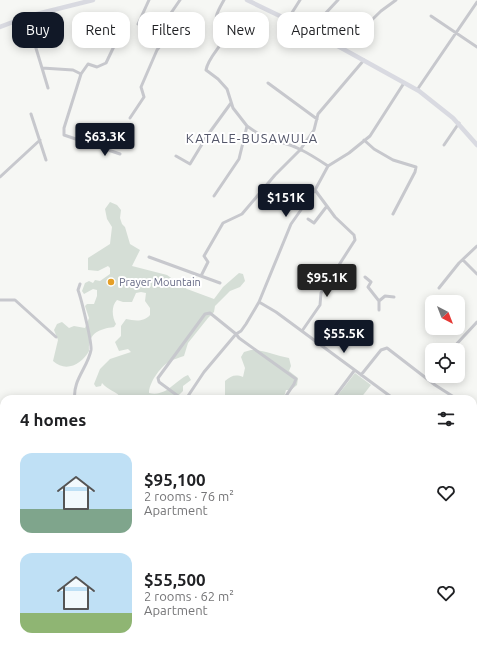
<!DOCTYPE html>
<html lang="en">
<head>
<meta charset="utf-8">
<style>
  body { margin:0; font-family:Ubuntu,sans-serif; background:#f6f6f6; color:#202124; height:100vh; display:flex; flex-direction:column; font-size:15px; white-space:nowrap }
  * { box-sizing:border-box; margin:0 }
  p { font-size:13px; color:#757577 }
  .icon { flex:none; width:22px; height:22px; fill:none; stroke:currentColor; stroke-width:2; stroke-linecap:round; stroke-linejoin:round }
  .map { position:relative; flex:1; overflow:hidden }
  .drawer { position:absolute; left:0px; top:395px; width:477px; height:256px; display:flex; flex-direction:column; background:#fff; border-radius:12px 12px 0 0; box-shadow:0 2px 10px #0003 }
  .drawer>* { flex:none }
  .banner { position:absolute; left:12px; top:12px; width:453px; height:36px; display:flex; gap:8px }
  .needle { width:26px; rotate:138deg }
  .buttons { position:absolute; left:425px; top:295px; display:grid; gap:8px }
  .buttons a { display:grid; place-items:center; width:40px; height:40px; border-radius:8px; background:#fff; box-shadow:0 2px 10px #0003; font-size:20px }
  .price { position:absolute; translate:-50% -34px; padding:0 9px; border-radius:4px; background:#111827; color:#fff; font-size:13px; line-height:26px; filter:drop-shadow(0 1px 2px #0008) }
  .price::after { content:''; position:absolute; left:50%; top:24px; width:12px; height:9px; margin-left:-6px; background:inherit; clip-path:polygon(0 0,100% 0,50% 100%) }
  .price.current { background:#222; color:#fff }
  ul { padding:0; list-style:none }
  li { display:flex; align-items:center; gap:12px; height:100px; padding:0 20px }
  li span { display:grid; place-items:center; flex:none; width:112px; height:80px; border-radius:12px; color:#555 }
  li>.icon { margin-inline-start:auto }
  span .icon { width:48px; height:48px; fill:#fffc; stroke-width:1 }
  li b { font-size:17px }
  h2 { display:flex; justify-content:space-between; align-items:center; height:48px; padding:0 20px; font-size:17px }
  .pill { padding:0 14px; border-radius:12px; background:#fff; box-shadow:0 2px 10px #0003; font-size:14px; line-height:36px }
  .pill.current { background:#111827; color:#fff }
  .map>svg:first-child { display:block }
  .green { fill:#d5ded6 }
  .lines { fill:none; stroke-linecap:round; stroke-linejoin:round }
  .street { stroke:#c7c8cd; stroke-width:3 }
  .secondary { stroke:#d9dae1; stroke-width:4.5 }
  .poi-dot { fill:#e59f26; stroke:#fff; stroke-width:1.5 }
  .labels { text-anchor:middle; stroke-width:4; stroke-linejoin:round; paint-order:stroke }
  .poi-label { font-size:11px; fill:#666a85; stroke:#fff; text-anchor:start }
  .quarter-label { font-size:13px; letter-spacing:1px; fill:#54576a; stroke:#fff }
</style>
</head>
<body>
<div class="map">
<svg width="477" height="651" viewBox="0 0 477 651">
  <rect width="100%" height="100%" fill="#f6f7f4"/>
  <path class="green" d="M 110,202 L 117,205 L 121,210 L 120,218 L 122,224 L 125,227 L 130,244 L 140,250 L 132,266 L 167,275 L 187,289 L 214,299 L 223,287 L 239,273 L 243,274 L 245,281 L 240,287 L 230,291 L 215,306 L 214,312 L 208,318 L 188,343 L 184,356 C 179,358 173,359 169,362 C 160,367 149,383 149,393 C 167,397 174,381 188,375 L 191,380 L 183,386 L 183,391 L 175,399 L 122,399 C 117,391 107,390 102,383 L 101,386 L 96,387 L 94,384 L 100,369 L 110,359 L 131,352 L 128,349 L 119,351 L 115,342 L 121,336 L 121,326 L 126,319 C 135,321 144,322 150,315 L 150,308 L 145,301 L 146,293 L 141,292 L 136,293 L 132,302 L 123,302 L 117,300 C 111,306 112,317 116,324 L 114,327 C 99,329 88,333 89,351 C 82,364 66,373 53,361 L 58,340 L 54,330 L 57,324 L 62,322 L 69,328 L 74,326 L 85,328 L 89,318 L 85,306 L 87,304 L 94,304 L 97,296 L 97,290 L 93,289 L 84,294 L 82,291 L 85,283 L 89,281 L 93,283 L 95,280 L 100,281 L 110,274 L 110,268 L 108,266 L 98,271 L 88,270 L 88,258 L 110,244 L 112,227 L 107,219 L 105,209 Z
    M 251,350 C 264,350 276,356 289,358 L 291,366 L 289,371 L 298,378 L 297,385 L 291,390 L 286,390 L 284,397 L 279,399 L 238,399 L 234,396 L 225,396 L 225,381 C 231,376 235,374 243,377 L 245,368 L 241,357 L 244,352 Z
    M 355,373 L 371,385 L 360,399 L 335,399 Z"/>
  <g class="lines">
    <path class="street" d="M 29,16 L 35,45 L 42,68 L 73,70 L 81,74 L 64,128 L 64,135 L 120,154
      M 431,16 L 477,47
      M 288,19 L 300,0
      M 138,24 L 149,0
      M 307,29 L 323,16 L 338,0
      M 343,48 L 381,11 L 396,0
      M 42,68 L 48,88
      M 81,74 L 88,64 L 97,67 L 106,63 L 117,40
      M 268,83 L 317,119
      M 417,90 L 477,2
      M 31,114 L 46,160
      M 130,118 L 144,97 L 141,87 L 157,50 L 160,46 L 168,42 L 171,29 L 171,13 L 180,0
      M 247,126 L 270,142 C 289,140 313,156 328,166
      M 364,140 L 374,149 L 393,160 L 416,167 L 415,172 L 393,214
      M 444,145 L 459,123
      M 176,156 L 190,164 L 207,136 L 231,103
      M 0,177 L 40,140
      M 214,196 L 239,159 L 247,126 L 233,108 L 227,89 L 218,79 L 206,70 C 208,57 223,45 224,37 C 224,34 221,31 219,29 C 212,19 219,9 224,0
      M 308,219 L 314,223 L 327,206
      M 149,257 L 220,283
      M 463,260 L 477,274
      M 201,276 L 208,262 L 204,256 L 223,223 L 242,214 L 275,175 L 300,150 L 314,130 L 318,114 L 364,60
      M 365,277 L 371,282 L 368,287 L 379,301 L 379,310
      M 439,288 L 459,263 L 477,246
      M 0,300 L 15,300 L 56,337
      M 379,301 L 385,296 L 394,297
      M 259,302 L 276,312 L 394,399
      M 302,331 L 320,305 L 321,293 L 355,240 L 354,235 L 335,217 L 315,190
      M 451,350 L 477,322
      M 361,375 L 381,350 L 387,348 L 435,385 L 457,399
      M 427,378 L 432,371
      M 301,397 L 304,399
      M 75,399 C 72,381 88,367 91,350 C 92,342 81,298 78,290 L 80,284
      M 182,399 L 159,382 L 158,378 L 205,314 L 210,313 L 236,334 L 204,372 L 186,399
      M 284,399 L 294,384 L 296,379 L 239,338 L 236,334 L 241,331 L 246,324 L 259,302 L 291,224 L 315,190 L 328,166 L 349,153 L 370,136 L 404,83
      M 333,399 L 354,371
      M 473,413 L 477,416
      M 473,427 L 477,422
      M 0,500 L 4,498
      M 0,540 L 4,541
      M 473,593 L 477,594
      M 473,625 L 477,626
      M 242,647 L 249,651
      M 337,647 L 345,651
      M 439,647 L 454,651
      M 132,648 L 133,647
      M 236,648 L 236,647
      M 29,651 L 30,647
      M 105,651 L 106,647
      M 169,651 L 172,647
      M 210,651 L 212,647
      M 360,651 L 361,647"/>
    <path class="secondary" d="M 247,0 L 307,29 L 419,91 L 453,118 L 477,145
      M 0,27 L 29,16 L 93,0"/>
  </g>
  <circle class="poi-dot" cx="111" cy="282" r="4"/>
  <g class="labels">
    <g class="poi-label">
      <text x="119" y="286">Prayer Mountain</text>
    </g>
    <g class="quarter-label">
      <text x="252" y="143">KATALE-BUSAWULA</text>
    </g>
  </g>
</svg>
<div class="buttons">
<a><svg class="needle" viewBox="-14 -14 28 28"><path d="M0-13l5 13h-10z" fill="#e53935"/><path d="M0 13l5-13h-10z" fill="#757577"/></svg></a>
<a><svg class="icon" aria-label="locate" viewBox="0 0 24 24"><circle cx="12" cy="12" r="6"/><path d="M12 2v4M12 18v4M2 12h4M18 12h4"/></svg></a>
</div>
<b class="price" style="left:105px;top:157px">$63.3K</b>
<b class="price" style="left:286px;top:218px">$151K</b>
<b class="price current" style="left:327px;top:298px">$95.1K</b>
<b class="price" style="left:344px;top:354px">$55.5K</b>
<div class="banner">
<a class="pill current">Buy</a>
<a class="pill">Rent</a>
<a class="pill">Filters</a>
<a class="pill">New</a>
<a class="pill">Apartment</a>
</div>
<section class="drawer">
<h2>4 homes<svg class="icon" aria-label="filters" viewBox="0 0 24 24"><path d="M4 7h16M4 17h16"/><circle cx="9" cy="7" r="2"/><circle cx="15" cy="17" r="2"/></svg></h2>
<ul>
<li><span style="background:linear-gradient(#bfe0f5 70%,#7fa58c 0)"><svg class="icon" aria-label="home" viewBox="0 0 24 24"><path d="M3 11l9-7 9 7M6 9v11h12V9"/></svg></span><div><b>$95,100</b><p>2 rooms · 76 m²</p><p>Apartment</p></div><svg class="icon" aria-label="heart" viewBox="0 0 24 24"><path d="M12 20l-8-8c-3-5 5-10 8-4 3-6 11-1 8 4z"/></svg></li>
<li><span style="background:linear-gradient(#bfe0f5 75%,#8fb573 0)"><svg class="icon" aria-label="home" viewBox="0 0 24 24"><path d="M3 11l9-7 9 7M6 9v11h12V9"/></svg></span><div><b>$55,500</b><p>2 rooms · 62 m²</p><p>Apartment</p></div><svg class="icon" aria-label="heart" viewBox="0 0 24 24"><path d="M12 20l-8-8c-3-5 5-10 8-4 3-6 11-1 8 4z"/></svg></li>
</ul>
</section>
</div>
</body>
</html>
